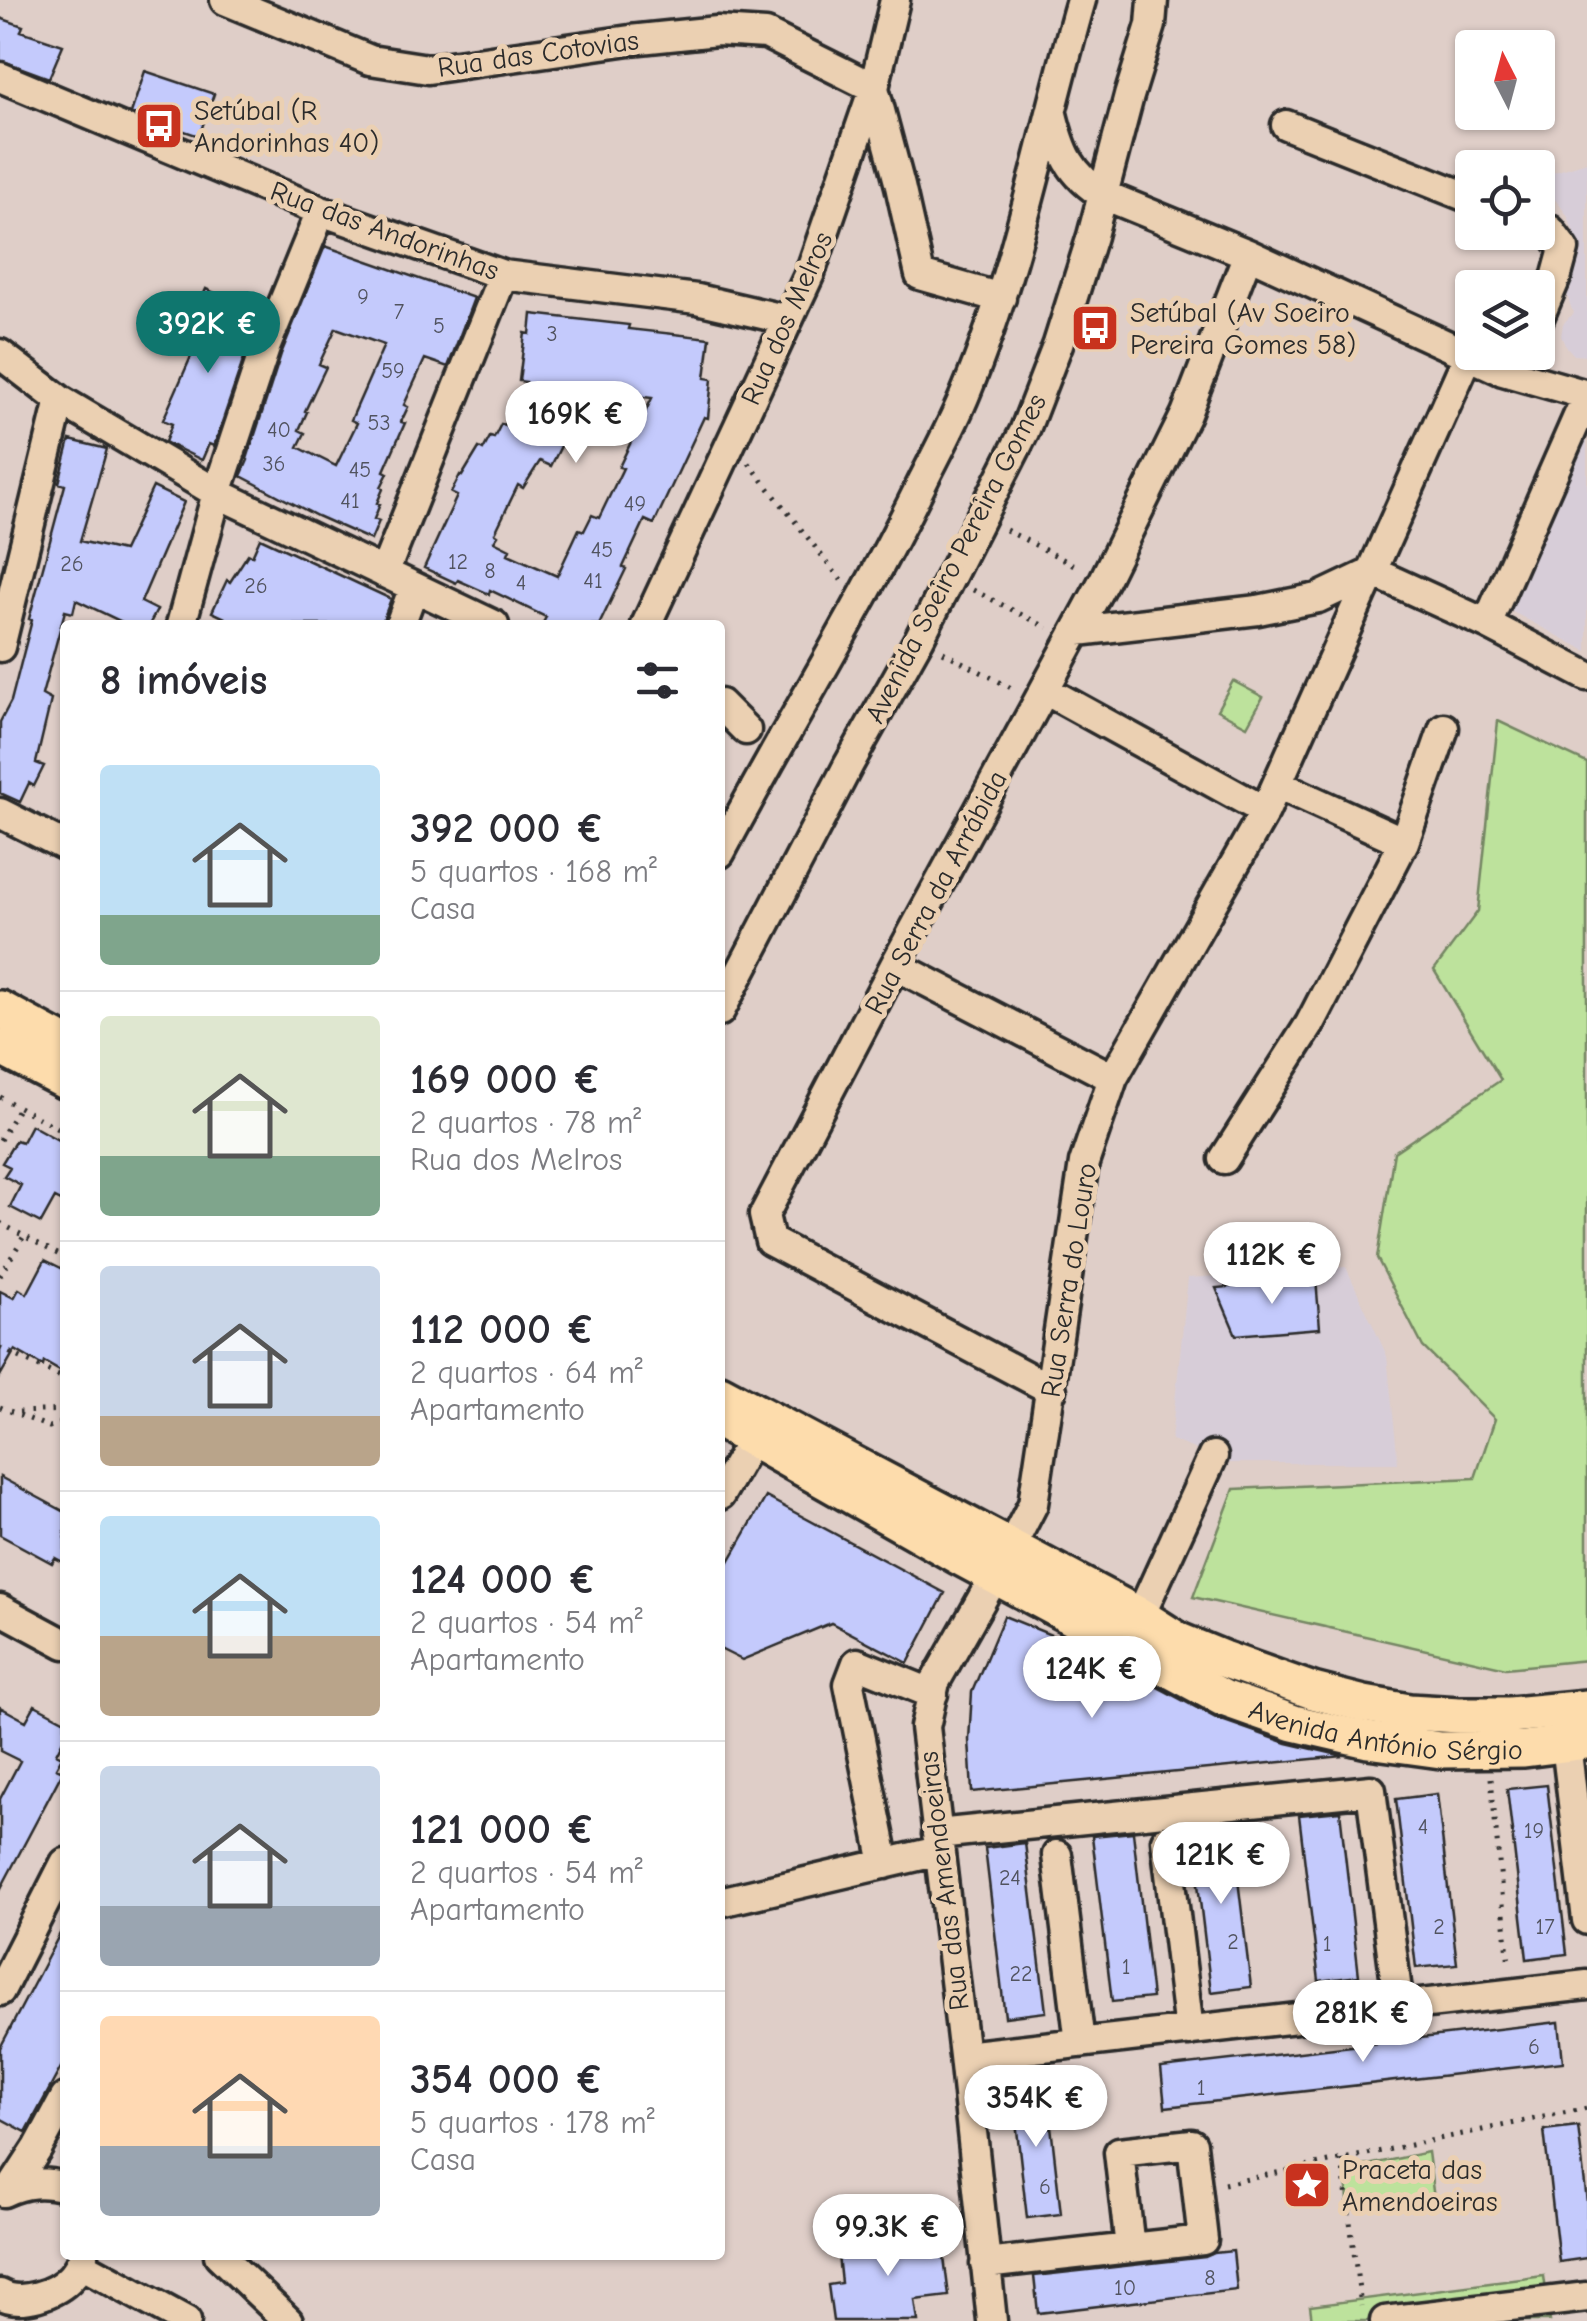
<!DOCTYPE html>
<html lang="pt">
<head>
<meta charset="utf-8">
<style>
  body { margin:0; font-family:"Comic Neue",sans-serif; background:#f2f2f3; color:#2b2b33; height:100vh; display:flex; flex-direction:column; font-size:38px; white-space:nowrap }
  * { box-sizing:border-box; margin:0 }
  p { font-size:32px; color:#7c7c81 }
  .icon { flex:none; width:55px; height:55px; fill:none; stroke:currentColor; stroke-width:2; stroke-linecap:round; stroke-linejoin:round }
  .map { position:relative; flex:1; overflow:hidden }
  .sheet { position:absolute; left:60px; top:620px; width:665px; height:1640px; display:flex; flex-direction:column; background:#fff; border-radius:10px; box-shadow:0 2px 8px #0004 }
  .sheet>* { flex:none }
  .needle { width:65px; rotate:354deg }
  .fabs { position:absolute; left:1455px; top:30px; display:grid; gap:20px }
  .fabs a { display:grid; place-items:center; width:100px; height:100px; border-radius:10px; background:#fff; box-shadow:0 2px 8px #0004; font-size:50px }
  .price { position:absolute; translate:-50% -85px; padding:0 22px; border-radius:35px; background:#fff; color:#222; font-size:32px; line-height:65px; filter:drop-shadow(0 2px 5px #0008) }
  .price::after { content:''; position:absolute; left:50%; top:60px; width:30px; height:22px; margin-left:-15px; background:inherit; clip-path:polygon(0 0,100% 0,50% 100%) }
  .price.active { background:#0f766e; color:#fff }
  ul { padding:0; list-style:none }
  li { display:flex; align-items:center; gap:30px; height:250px; padding:0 40px }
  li+li { border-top:2px solid #e1e1e2 }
  li span { display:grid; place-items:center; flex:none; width:280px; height:200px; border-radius:10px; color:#555 }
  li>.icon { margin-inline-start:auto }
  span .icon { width:120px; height:120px; fill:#fffc; stroke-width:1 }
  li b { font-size:42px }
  h2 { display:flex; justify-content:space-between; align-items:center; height:120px; padding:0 40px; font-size:42px }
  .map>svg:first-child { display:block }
  .built { fill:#d7cdd8 }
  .green { fill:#bde29c; stroke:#748664; stroke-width:2.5 }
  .building { fill:#c4cafc; stroke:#2b2b2b; stroke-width:2.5; fill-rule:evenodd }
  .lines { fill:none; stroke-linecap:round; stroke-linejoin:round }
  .minor-casing { stroke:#2b2b2b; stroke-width:35 }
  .major-casing { stroke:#2b2b2b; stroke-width:42 }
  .path { stroke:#2b2b2b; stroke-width:5; stroke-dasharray:2.5 8; stroke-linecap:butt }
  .minor { stroke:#ebd0b2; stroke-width:28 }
  .major { stroke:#fddcac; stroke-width:35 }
  .labels { text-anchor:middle; stroke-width:10; stroke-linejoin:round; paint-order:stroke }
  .number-label { font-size:22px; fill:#51535f }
  .street-label { font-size:28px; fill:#2b2b2b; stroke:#ebd0b2 }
  .poi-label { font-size:28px; fill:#2b2b2b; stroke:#ebd0b2; text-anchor:start }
</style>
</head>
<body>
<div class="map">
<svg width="1587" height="2321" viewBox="0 0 1587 2321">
  <rect width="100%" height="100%" fill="#dfcec8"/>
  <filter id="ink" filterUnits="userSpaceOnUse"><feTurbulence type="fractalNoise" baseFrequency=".01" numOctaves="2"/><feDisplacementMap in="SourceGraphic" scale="20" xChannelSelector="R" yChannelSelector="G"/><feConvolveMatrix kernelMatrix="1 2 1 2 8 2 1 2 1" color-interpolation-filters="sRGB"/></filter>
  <g filter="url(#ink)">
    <path class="built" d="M 1587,162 L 1587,356 L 1574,355 L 1565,345 L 1561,336 L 1563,324 L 1573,313 L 1567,295 L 1576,271 L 1579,245 L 1567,215 L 1538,177 Z
      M 1587,432 L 1587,651 L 1507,609 Z
      M 1346,1267 L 1387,1356 L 1398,1463 L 1230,1463 L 1171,1440 L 1188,1278 Z"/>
    <path class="green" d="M 1233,681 L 1263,697 L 1247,726 L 1217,710 Z
      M 1498,721 L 1587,763 L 1587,1660 L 1506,1668 L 1193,1597 L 1234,1489 L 1475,1478 L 1495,1419 L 1423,1347 L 1377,1258 L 1394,1152 L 1501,1080 L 1434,970 L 1478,911 Z
      M 1428,2152 L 1434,2199 L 1349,2209 L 1345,2170 Z
      M 1544,2276 L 1550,2321 L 1312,2321 L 1310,2306 Z"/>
    <path class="building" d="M 0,18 L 23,26 L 21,31 L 63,45 L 49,78 L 0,60 Z
      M 145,71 L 214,94 L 199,136 L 131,113 Z
      M 325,246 L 474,298 L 448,367 L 425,359 L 404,405 L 408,407 L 401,422 L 405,423 L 384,471 L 388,473 L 381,487 L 383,489 L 377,503 L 380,504 L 374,519 L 379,521 L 371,540 L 317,516 L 241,476 L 248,460 L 247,459 L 281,354 ZM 336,328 L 384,345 L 351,420 L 357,423 L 336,466 L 298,447 L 305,433 L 299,430 L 307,412 L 305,411 L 326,367 L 319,364 Z
      M 206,289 L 245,307 L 237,325 L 253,332 L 214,446 L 209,444 L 202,460 L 165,442 L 172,424 L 163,420 L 197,343 L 192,341 L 199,326 L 191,323 Z
      M 532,314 L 629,325 L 628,329 L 710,338 L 705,378 L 712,379 L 708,418 L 704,417 L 654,524 L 645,520 L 623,567 L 626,569 L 599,625 L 542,625 L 546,617 L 490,590 L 489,594 L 458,580 L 456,583 L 424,568 L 457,496 L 451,493 L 460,475 L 462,476 L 479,448 L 483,450 L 490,437 L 494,438 L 501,424 L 505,425 L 526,382 L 519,381 L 525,333 L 530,334 ZM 594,391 L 652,398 L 619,467 L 623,468 L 599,518 L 592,515 L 584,531 L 579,529 L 557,576 L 508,554 L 510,549 L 494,541 L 498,535 L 495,533 L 518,485 L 523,488 L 540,461 L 551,466 L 566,436 L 572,438 Z
      M 70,440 L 107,449 L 80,541 L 123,551 L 153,487 L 184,502 L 141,602 L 157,610 L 149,625 L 126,624 L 76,600 L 73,613 L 65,611 L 42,695 L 51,700 L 36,763 L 44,766 L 34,786 L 29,783 L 20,802 L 0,793 L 0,722 L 11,701 L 32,620 L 29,619 L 65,485 L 59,483 Z
      M 260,538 L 391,599 L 381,625 L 222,625 L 225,618 L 212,612 L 227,580 L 230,582 L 248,554 L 252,556 Z
      M 31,1125 L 65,1144 L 65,1203 L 55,1198 L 41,1223 L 10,1207 L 21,1185 L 4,1176 L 10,1167 L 2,1163 L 16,1140 L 22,1142 Z
      M 45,1260 L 65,1270 L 65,1374 L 44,1362 L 43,1366 L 15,1350 L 0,1376 L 0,1291 L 14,1298 L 19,1289 L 27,1294 Z
      M 1316,1279 L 1320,1328 L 1236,1335 L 1216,1288 Z
      M 0,1477 L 65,1512 L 65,1563 L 55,1558 L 52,1563 L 0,1535 Z
      M 766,1497 L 945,1593 L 908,1663 L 831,1623 L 742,1660 L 720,1649 L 720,1577 Z
      M 1004,1616 L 1088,1650 L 1216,1718 L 1287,1743 L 1343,1756 L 972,1792 L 969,1740 L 972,1692 Z
      M 35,1705 L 65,1721 L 65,1736 L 56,1754 L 62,1757 L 56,1768 L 63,1771 L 0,1890 L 0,1799 L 20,1761 L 0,1751 L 0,1707 L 26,1721 Z
      M 1547,1785 L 1567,1954 L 1527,1959 L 1507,1789 Z
      M 1437,1794 L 1457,1964 L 1416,1968 L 1396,1799 Z
      M 1340,1811 L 1359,1976 L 1319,1981 L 1299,1815 Z
      M 1231,1822 L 1251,1987 L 1211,1992 L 1191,1826 Z
      M 1133,1832 L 1152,1998 L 1112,2002 L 1092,1836 Z
      M 1025,1843 L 1046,2012 L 1005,2017 L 985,1848 Z
      M 65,1924 L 65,2060 L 26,2132 L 0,2118 L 0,2048 Z
      M 1559,2022 L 1563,2062 L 1165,2107 L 1161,2068 Z
      M 1046,2082 L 1061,2214 L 1027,2218 L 1012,2086 Z
      M 1578,2126 L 1587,2202 L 1587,2258 L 1559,2262 L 1544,2130 Z
      M 941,2234 L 949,2296 L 915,2300 L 918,2321 L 833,2321 L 828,2285 L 841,2283 L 837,2246 Z
      M 1233,2251 L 1237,2290 L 1038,2313 L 1034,2276 L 1205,2257 L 1214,2253 Z"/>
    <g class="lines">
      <g class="minor-casing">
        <path id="minor" d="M 225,0 L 370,60 L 428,69 L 630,40 L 717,31 L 766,34 L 874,88 L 900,186 L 920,275 L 1001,298
          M 0,77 L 321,211 L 503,275 L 697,299 L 788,320
          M 1052,114 C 1061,151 1070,175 1104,195 L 1248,254 L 1503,371 L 1587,395
          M 1286,125 L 1472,199
          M 1538,225 L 1550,230 L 1564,249 L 1557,275 L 1538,320
          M 0,354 L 60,400 L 217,493 L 494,625
          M 1373,572 L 1487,624 L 1587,396
          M 384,573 L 503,275
          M 1487,624 L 1587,676
          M 181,625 L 217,493 L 265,348 L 321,211
          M 400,625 L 414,587
          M 646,625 L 810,273 L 874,88 L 895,0
          M 1078,631 L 1258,610 L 1318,598 L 1373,572
          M 0,647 L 60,400
          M 1045,690 L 1265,811
          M 720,704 L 746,730
          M 1277,784 L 1404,842
          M 0,813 L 65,846
          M 720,853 C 786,728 861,608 923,481 C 938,451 954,422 966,392 C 1019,264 1043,132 1081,0
          M 895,965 L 1113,1078
          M 720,1011 L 849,764 L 919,639 L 1024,432 L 1058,344 L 1092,236 L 1129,96 L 1151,25 L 1153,0
          M 1224,1159 L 1310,1024 L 1404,842 L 1444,728
          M 1052,1390 L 770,1241 L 764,1215 L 895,965 L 1104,580 L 1186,414 L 1248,254
          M 720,1495 L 752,1439
          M 1011,1547 L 1033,1504 L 1084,1163 L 1113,1078 L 1265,811 L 1468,356
          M 0,1609 L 65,1644
          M 1140,1616 L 1213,1456
          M 1566,1744 L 1587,1920
          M 937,1834 L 1371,1790 L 1399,2007
          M 1166,1840 L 1189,2031
          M 1057,1855 L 1080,2043
          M 885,1864 L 849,1684 L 857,1663 L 933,1694
          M 720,1902 L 939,1851
          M 0,1991 L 65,1863
          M 964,2056 L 1587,1985
          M 12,2188 L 38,2148 L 65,2098
          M 4,2192 C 25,2182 43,2181 65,2187
          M 219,2255 L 288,2321
          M 81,2264 L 186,2321
          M 985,2264 L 1203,2240 L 1192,2144 L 1119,2152 L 1130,2248
          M 0,2294 C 20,2306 56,2294 71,2277 C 77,2271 81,2263 84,2255
          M 992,2321 L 964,2056 L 925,1727 L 935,1682 L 995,1576
          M 1385,2321 L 1587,2297"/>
      </g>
      <g class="major-casing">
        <g id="major">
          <path d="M 0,1009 L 65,1044"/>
          <path d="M 0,1047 L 65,1081"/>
          <path d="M 720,1393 L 1140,1616 L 1179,1641 L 1223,1659 L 1313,1691 L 1364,1704 L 1409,1712 L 1459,1715 L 1510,1715 L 1587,1708"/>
          <path id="s1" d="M 720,1421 L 958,1556 L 1223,1698 L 1294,1723 L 1368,1740 L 1441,1750 L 1524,1749 L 1587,1741"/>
        </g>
      </g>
      <path class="path" d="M 749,463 L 841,580
        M 1006,530 L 1080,568
        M 973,590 L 1048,628
        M 943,652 L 1017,691
        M 0,1097 L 65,1132
        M 0,1140 L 19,1107
        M 0,1223 L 65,1258
        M 0,1276 L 24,1236
        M 0,1348 L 65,1379
        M 0,1407 L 49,1427 L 65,1422
        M 19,1412 L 65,1410
        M 1491,1778 L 1509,1966
        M 1342,2160 L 1361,2306
        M 1224,2184 L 1587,2108"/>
      <use href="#minor" class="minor"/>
      <use href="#major" class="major"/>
    </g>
  </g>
  <defs>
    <g id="bus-square" transform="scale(2.5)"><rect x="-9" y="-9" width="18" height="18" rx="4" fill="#c8321e" stroke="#ebd0b2"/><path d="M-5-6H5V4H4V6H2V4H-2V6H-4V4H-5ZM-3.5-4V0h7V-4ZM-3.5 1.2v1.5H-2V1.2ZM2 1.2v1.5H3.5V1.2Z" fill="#fff"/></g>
    <g id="sight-square" transform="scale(2.5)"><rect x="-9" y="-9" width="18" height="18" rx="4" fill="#c8321e" stroke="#ebd0b2"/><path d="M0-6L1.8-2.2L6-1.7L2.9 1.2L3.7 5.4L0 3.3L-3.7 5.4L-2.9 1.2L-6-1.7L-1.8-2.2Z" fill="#fff"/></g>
  </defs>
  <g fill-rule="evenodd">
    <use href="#bus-square" x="159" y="126"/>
    <use href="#bus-square" x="1095" y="328"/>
    <use href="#sight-square" x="1307" y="2185"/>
  </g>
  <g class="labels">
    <g class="number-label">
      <text x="363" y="304">9</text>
      <text x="399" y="319">7</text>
      <text x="439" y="333">5</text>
      <text x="552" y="341">3</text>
      <text x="393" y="378">59</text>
      <text x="379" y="430">53</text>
      <text x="279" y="437">40</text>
      <text x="274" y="471">36</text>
      <text x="360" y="477">45</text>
      <text x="350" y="508">41</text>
      <text x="635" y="511">49</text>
      <text x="602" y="557">45</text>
      <text x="458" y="569">12</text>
      <text x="72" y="571">26</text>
      <text x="490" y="578">8</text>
      <text x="593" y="588">41</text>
      <text x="521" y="590">4</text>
      <text x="256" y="593">26</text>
      <text x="1423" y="1834">4</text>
      <text x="1534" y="1838">19</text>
      <text x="1010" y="1885">24</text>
      <text x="1439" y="1934">2</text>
      <text x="1545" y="1934">17</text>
      <text x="1233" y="1949">2</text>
      <text x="1327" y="1951">1</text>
      <text x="1126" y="1974">1</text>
      <text x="1021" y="1981">22</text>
      <text x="1534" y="2054">6</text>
      <text x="1201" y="2095">1</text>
      <text x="1045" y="2194">6</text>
      <text x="1210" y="2285">8</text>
      <text x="1125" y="2295">10</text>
    </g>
    <g class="street-label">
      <text transform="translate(538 53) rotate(-8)" y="10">Rua das Cotovias</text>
      <text transform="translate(385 230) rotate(20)" y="10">Rua das Andorinhas</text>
      <text transform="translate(786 318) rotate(-66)" y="10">Rua dos Melros</text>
      <text transform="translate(955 558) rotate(-63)" y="10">Avenida Soeiro Pereira Gomes</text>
      <text transform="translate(935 892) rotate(-62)" y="10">Rua Serra da Arrábida</text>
      <text transform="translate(1068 1280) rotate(-81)" y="10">Rua Serra do Louro</text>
      <text dy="10" stroke="none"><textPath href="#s1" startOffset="742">Avenida António Sérgio</textPath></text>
      <text transform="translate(943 1881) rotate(-97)" y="10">Rua das Amendoeiras</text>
    </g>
    <g class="poi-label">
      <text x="194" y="120">Setúbal (R<tspan x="194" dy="32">Andorinhas 40)</tspan></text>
      <text x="1130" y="322">Setúbal (Av Soeiro<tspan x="1130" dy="32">Pereira Gomes 58)</tspan></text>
      <text x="1342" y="2179">Praceta das<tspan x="1342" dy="32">Amendoeiras</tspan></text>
    </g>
  </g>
</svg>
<div class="fabs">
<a><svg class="needle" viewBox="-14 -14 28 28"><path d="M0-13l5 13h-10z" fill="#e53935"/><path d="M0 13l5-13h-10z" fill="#7c7c81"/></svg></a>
<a><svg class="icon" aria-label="locate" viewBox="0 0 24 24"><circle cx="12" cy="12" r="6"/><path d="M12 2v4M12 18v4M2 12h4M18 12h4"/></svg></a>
<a><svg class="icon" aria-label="layers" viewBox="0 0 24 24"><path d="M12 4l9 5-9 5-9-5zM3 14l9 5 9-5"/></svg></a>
</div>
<b class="price active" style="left:208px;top:376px">392K €</b>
<b class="price" style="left:576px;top:466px">169K €</b>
<b class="price" style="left:1272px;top:1307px">112K €</b>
<b class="price" style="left:1092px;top:1721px">124K €</b>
<b class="price" style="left:1221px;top:1907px">121K €</b>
<b class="price" style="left:1363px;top:2065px">281K €</b>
<b class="price" style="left:1036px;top:2150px">354K €</b>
<b class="price" style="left:888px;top:2279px">99.3K €</b>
<section class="sheet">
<h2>8 imóveis<svg class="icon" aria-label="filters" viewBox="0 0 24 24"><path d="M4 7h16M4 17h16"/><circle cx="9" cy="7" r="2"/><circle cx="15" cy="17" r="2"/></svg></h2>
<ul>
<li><span style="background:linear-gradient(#bfe0f5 75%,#7fa58c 0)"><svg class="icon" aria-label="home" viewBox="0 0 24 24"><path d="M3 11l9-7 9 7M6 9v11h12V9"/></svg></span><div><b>392 000 €</b><p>5 quartos · 168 m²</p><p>Casa</p></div></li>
<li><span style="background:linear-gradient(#dfe7d0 70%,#7fa58c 0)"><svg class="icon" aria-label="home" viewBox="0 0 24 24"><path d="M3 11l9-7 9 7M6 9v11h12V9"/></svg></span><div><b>169 000 €</b><p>2 quartos · 78 m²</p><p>Rua dos Melros</p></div></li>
<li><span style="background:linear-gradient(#c9d6e8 75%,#b9a48a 0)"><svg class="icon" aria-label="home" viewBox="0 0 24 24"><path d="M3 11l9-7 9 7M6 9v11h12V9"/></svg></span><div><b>112 000 €</b><p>2 quartos · 64 m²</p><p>Apartamento</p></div></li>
<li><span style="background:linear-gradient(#bfe0f5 60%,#b9a48a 0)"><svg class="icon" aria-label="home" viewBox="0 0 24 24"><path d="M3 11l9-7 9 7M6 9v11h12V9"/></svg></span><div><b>124 000 €</b><p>2 quartos · 54 m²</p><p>Apartamento</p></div></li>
<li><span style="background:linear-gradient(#c9d6e8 70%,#9aa5b1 0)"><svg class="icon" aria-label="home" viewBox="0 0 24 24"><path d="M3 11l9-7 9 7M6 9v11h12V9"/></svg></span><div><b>121 000 €</b><p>2 quartos · 54 m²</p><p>Apartamento</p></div></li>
<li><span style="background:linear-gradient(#ffd9b3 65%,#9aa5b1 0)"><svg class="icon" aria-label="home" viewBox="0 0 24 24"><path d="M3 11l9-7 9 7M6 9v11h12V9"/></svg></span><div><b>354 000 €</b><p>5 quartos · 178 m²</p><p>Casa</p></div></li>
</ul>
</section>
</div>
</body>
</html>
